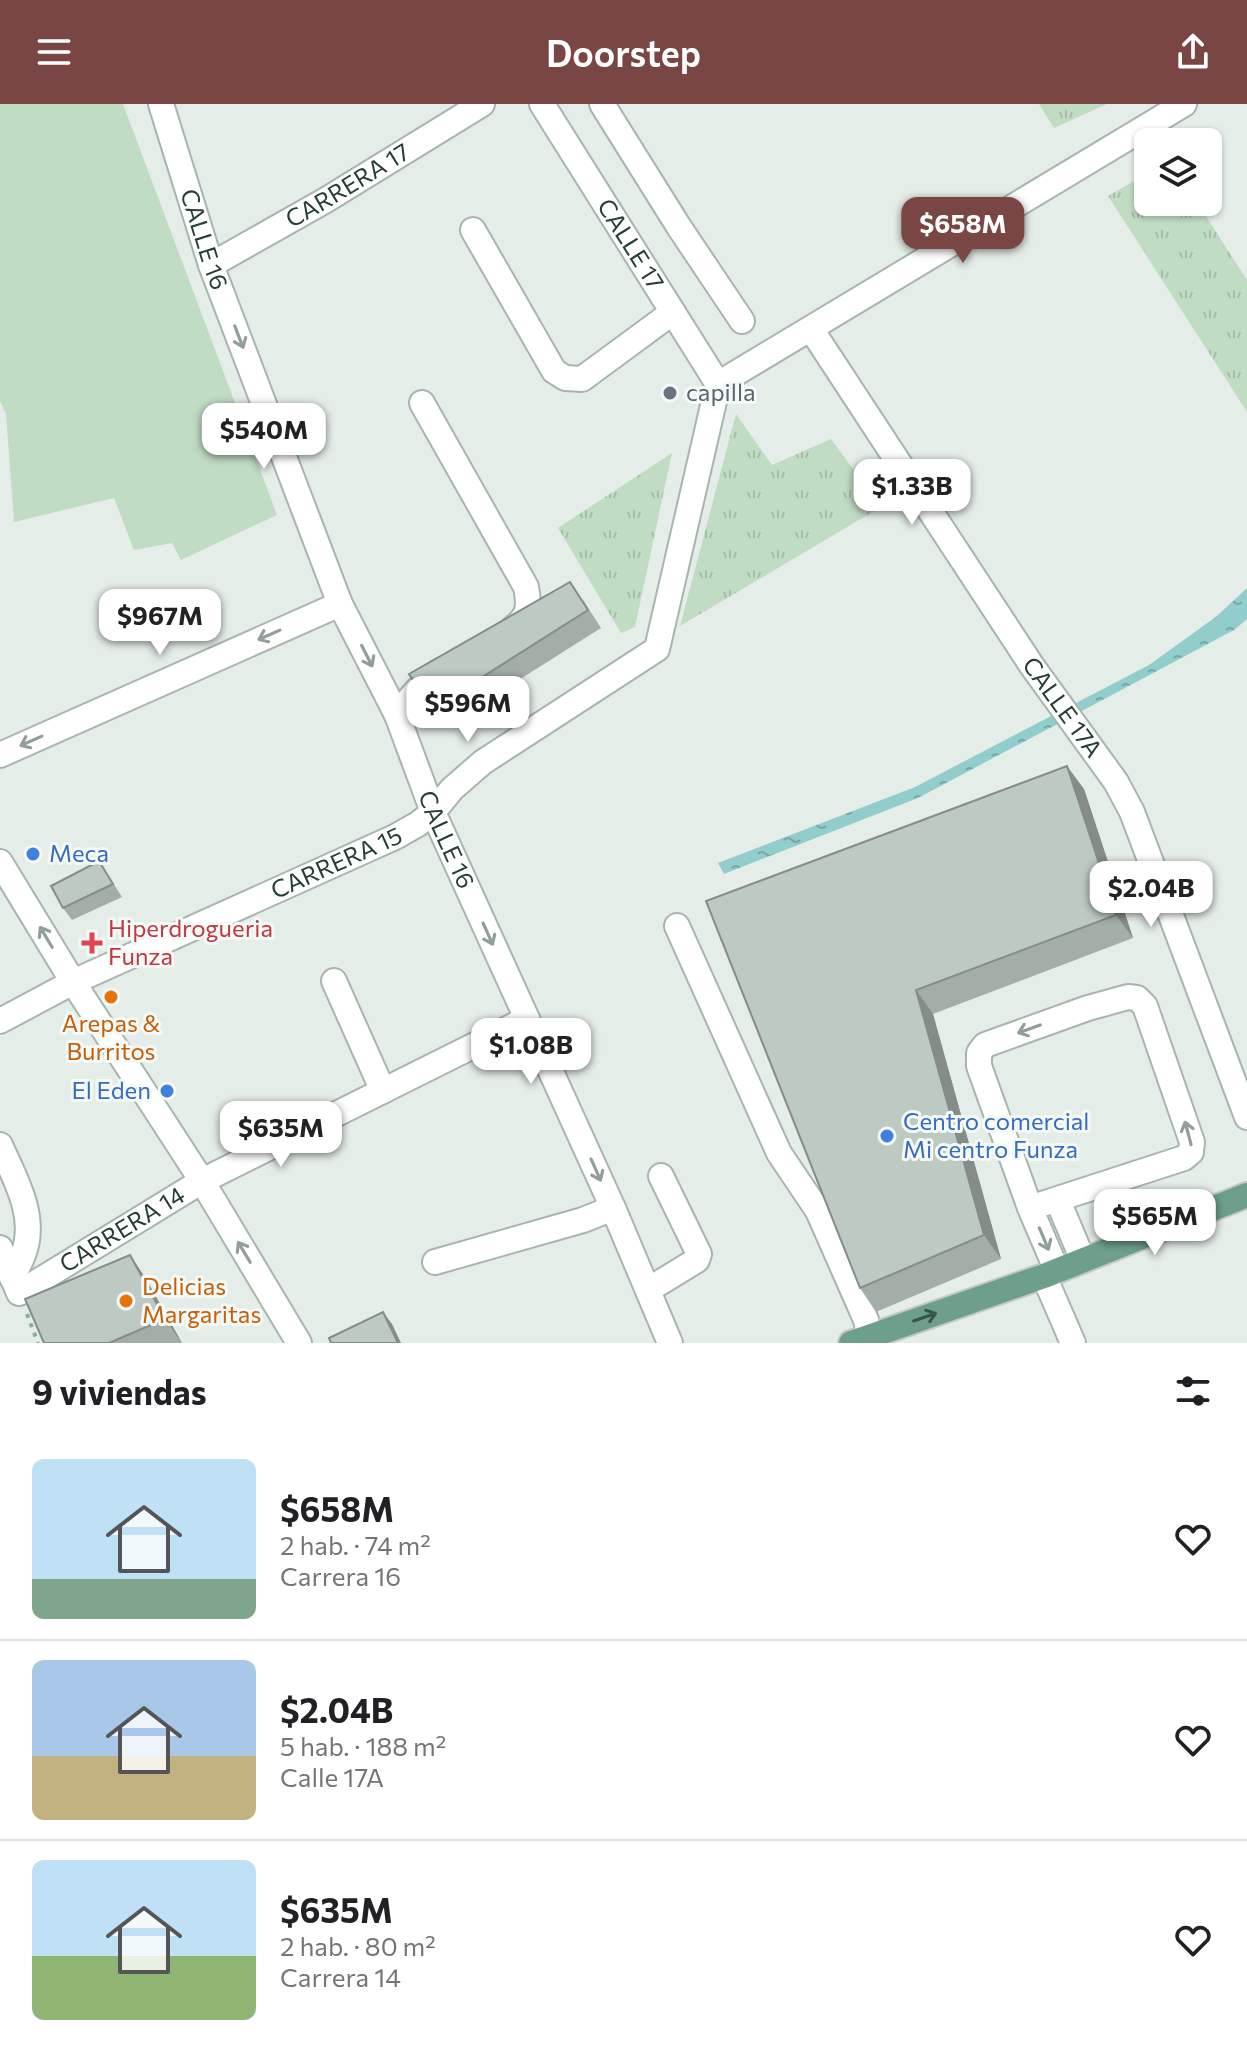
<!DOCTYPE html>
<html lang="es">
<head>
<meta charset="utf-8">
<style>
  body { margin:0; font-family:Commissioner,sans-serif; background:#f2f2f2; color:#202124; height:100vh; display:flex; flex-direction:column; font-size:30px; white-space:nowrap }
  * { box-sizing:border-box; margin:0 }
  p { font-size:26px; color:#757577 }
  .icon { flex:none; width:44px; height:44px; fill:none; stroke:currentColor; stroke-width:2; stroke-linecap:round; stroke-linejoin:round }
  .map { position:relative; height:1239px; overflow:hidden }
  .side { display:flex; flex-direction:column; background:#fff; flex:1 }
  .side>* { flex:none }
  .controls { position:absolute; left:1134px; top:24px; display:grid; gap:16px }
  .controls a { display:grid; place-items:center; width:88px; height:88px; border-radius:12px; background:#fff; box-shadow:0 2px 6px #0004; font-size:40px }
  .price { position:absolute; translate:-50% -68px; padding:0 18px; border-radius:16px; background:#fff; color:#222; font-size:26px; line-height:52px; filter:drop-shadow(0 2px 4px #0008) }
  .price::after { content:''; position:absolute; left:50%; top:48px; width:24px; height:18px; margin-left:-12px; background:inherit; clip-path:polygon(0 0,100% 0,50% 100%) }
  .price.selected { background:#7a4643; color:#fff }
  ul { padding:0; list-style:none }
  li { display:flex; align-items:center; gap:24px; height:200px; padding:0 32px }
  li+li { border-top:2px solid #e0e0e0 }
  li span { display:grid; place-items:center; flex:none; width:224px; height:160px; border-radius:12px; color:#555 }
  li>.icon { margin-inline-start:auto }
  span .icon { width:96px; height:96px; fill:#fffc; stroke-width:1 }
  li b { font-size:34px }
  h2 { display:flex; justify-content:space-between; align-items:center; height:96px; padding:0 32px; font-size:34px }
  header { display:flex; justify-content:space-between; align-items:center; height:104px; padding:0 32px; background:#7a4643; color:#fff; font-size:36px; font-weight:600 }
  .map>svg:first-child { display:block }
  .grass { fill:#c0dcc3 }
  .park { fill:url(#park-tufts) }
  .water { fill:url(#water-ripples) }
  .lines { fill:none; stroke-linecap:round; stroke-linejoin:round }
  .minor-casing { stroke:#a8b5ae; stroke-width:28 }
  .major-casing { stroke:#c2c9c6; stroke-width:28 }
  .path { stroke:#88ae9c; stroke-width:4; stroke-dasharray:4 6; stroke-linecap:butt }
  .minor { stroke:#fff; stroke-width:24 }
  .major { stroke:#6d9f8a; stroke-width:24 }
  .wall { fill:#a3aea8 }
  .shaded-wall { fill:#848d88 }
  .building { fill:#bdcac3; stroke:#848d88; stroke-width:2 }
  .oneway { stroke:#929e99 }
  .oneway2 { stroke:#375649 }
  .worship-dot { fill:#6b7280; stroke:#f5f9f7; stroke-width:3 }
  .shop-dot { fill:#3f7fe0; stroke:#f5f9f7; stroke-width:3 }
  .health-dot { fill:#e0444e; stroke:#f5f9f7; stroke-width:3 }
  .food-dot { fill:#e8710a; stroke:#f5f9f7; stroke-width:3 }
  .labels { text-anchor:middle; stroke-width:6; stroke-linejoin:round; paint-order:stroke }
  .street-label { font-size:24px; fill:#253d33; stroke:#f5f9f7 }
  .worship-label { font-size:24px; fill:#5b616d; stroke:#f5f9f7; text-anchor:start }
  .shop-label { font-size:24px; fill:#366cbe; stroke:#f5f9f7; text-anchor:start }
  .health-label { font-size:24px; fill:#be3a42; stroke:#f5f9f7; text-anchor:start }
  .food-label { font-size:24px; fill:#c56008; stroke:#f5f9f7 }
</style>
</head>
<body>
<header><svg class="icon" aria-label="menu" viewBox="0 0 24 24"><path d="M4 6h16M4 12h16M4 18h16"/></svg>Doorstep<svg class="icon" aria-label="share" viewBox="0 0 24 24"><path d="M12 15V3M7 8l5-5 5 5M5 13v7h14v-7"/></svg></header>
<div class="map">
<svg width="1247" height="1239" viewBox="0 0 1247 1239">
  <defs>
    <pattern id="park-tufts" width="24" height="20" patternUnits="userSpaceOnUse" patternTransform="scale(2)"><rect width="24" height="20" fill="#c0dcc3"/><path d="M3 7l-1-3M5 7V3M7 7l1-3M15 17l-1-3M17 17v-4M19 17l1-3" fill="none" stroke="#a5bea8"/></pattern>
    <pattern id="water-ripples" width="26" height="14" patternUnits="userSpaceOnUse" patternTransform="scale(2)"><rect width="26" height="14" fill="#92cdcd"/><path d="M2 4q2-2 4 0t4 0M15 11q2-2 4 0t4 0" fill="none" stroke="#77a8a7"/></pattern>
  </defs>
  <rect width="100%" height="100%" fill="#e5ede8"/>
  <path class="grass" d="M 0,0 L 123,0 L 277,411 L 181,456 L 172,439 L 134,446 L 114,394 L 14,418 L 6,310 L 0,297 Z"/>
  <path class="park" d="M 1039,0 L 1107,0 L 1054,24 Z
    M 1148,69 L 1148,98 L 1197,98 L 1247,176 L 1247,308 L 1108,92 Z
    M 736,310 L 772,361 L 831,335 L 881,403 L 680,522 Z
    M 672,349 L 635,523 L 621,529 L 558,424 Z"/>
  <path class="water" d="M 1247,484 L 1247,515 L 1234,526 L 918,694 L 724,770 L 718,759 L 915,683 L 1149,561 L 1217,512 Z"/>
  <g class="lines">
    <g class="minor-casing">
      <g id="minor">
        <path id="s1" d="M 161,0 L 211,161 L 340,500 L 397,611 L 433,708 L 613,1104 L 670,1239"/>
        <path id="s2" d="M 542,0 L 718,280"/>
        <path d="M 602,0 L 679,123 L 742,217"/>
        <path d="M 473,126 L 554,267 L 565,274 L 582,275 L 673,208"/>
        <path id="s3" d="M 211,161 L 326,96 L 482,0"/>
        <path id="s4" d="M 811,225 L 1032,562 L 1116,678 L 1132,708 L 1247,1013"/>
        <path d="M 718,280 L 1184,0"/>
        <path d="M 422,299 L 526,483 C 530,504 529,512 512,525"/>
        <path d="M 397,611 C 411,593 422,578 442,566"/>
        <path d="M 0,651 L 340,500"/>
        <path d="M 0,758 L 73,878 L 202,1077 L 299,1239"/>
        <path d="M 677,822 L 779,1049 L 818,1107 L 866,1216 L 870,1233"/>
        <path d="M 334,877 L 383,987"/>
        <path id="s5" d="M 0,917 L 73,878 L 395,733 L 418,720 L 433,708 L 452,685 L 483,658 L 657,545 L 718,280"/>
        <path d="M 0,1041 C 15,1075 38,1113 23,1151 C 20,1159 16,1166 12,1174"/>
        <path d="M 1058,1097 L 1083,1156"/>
        <path d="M 1030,1104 L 1184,1054 L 1191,1048 L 1192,1038 L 1145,902 L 1137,894 L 1128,893 L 1088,904 L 985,941 L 979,949 L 979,962 L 1030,1104 L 1057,1167"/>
        <path id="s6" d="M 0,1144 L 19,1189 L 202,1077 L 527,915"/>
        <path d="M 435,1158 L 583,1116 L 613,1104"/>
        <path d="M 1044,1172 L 1073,1239"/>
        <path d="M 648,1186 L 697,1156 L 699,1150 L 661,1072"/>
      </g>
    </g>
    <g class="major-casing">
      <path id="major" d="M 851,1239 L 1044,1172 L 1247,1091"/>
    </g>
    <path class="path" d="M 27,1210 L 38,1239"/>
    <use href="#minor" class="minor"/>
    <use href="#major" class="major"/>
  </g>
  <path class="wall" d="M 583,496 L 601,524 L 444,623 L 432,605 Z
    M 1084,685 L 1133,834 L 933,910 L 1001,1155 L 876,1208 L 860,1184 L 706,797 Z
    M 99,757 L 122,793 L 72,816 L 63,804 Z
    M 130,1151 L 146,1175 L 182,1239 L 44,1239 Z"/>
  <path class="shaded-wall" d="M 1067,662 L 1084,685 L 1133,834 L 1116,811 Z
    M 916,886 L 933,910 L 1001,1155 L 984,1131 Z
    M 130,1151 L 146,1175 L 182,1239 L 165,1215 Z
    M 383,1208 L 392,1220 L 401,1239 L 398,1239 Z"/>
  <path class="building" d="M 570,478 L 588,506 L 432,605 L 409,570 Z
    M 1067,662 L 1116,811 L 916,886 L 984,1131 L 860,1184 L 706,797 Z
    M 99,757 L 113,780 L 63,804 L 51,782 Z
    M 130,1151 L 165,1215 L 109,1239 L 44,1239 L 25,1195 Z
    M 383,1208 L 398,1239 L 331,1239 L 329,1234 Z"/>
  <defs><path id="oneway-shaft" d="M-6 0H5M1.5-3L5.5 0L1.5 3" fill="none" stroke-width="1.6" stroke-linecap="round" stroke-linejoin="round" transform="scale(2)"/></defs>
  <g class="oneway">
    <use href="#oneway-shaft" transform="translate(239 233) rotate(69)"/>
    <use href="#oneway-shaft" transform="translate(269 531) rotate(156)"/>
    <use href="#oneway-shaft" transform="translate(367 552) rotate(63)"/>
    <use href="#oneway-shaft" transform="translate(31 637) rotate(156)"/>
    <use href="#oneway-shaft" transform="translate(488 830) rotate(66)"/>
    <use href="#oneway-shaft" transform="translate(46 833) rotate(-121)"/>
    <use href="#oneway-shaft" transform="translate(1029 925) rotate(160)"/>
    <use href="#oneway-shaft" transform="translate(1188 1029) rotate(-105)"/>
    <use href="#oneway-shaft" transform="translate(596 1066) rotate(66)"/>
    <use href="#oneway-shaft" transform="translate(1044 1135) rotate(67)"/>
    <use href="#oneway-shaft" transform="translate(244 1148) rotate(-121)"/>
  </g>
  <use class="oneway2" href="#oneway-shaft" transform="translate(925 1213) rotate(-19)"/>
  <circle class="worship-dot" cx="670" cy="289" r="8"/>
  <g class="shop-dot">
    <circle cx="33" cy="750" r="8"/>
    <circle cx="167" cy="987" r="8"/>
    <circle cx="887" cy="1032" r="8"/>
  </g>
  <path class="health-dot" d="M88 827h8v8h8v8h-8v8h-8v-8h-8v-8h8z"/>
  <g class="food-dot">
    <circle cx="111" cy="893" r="8"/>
    <circle cx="126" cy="1197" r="8"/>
  </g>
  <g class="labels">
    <g class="street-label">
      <text dy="8" stroke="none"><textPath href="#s3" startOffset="158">CARRERA 17</textPath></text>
      <text dy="8" stroke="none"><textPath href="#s1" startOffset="142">CALLE 16</textPath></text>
      <text dy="8" stroke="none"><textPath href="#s2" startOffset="166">CALLE 17</textPath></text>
      <text dy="8" stroke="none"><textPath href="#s4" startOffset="454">CALLE 17A</textPath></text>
      <text dy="8" stroke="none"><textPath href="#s1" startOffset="790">CALLE 16</textPath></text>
      <text dy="8" stroke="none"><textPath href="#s5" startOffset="372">CARRERA 15</textPath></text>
      <text dy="8" stroke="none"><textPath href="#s6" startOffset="170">CARRERA 14</textPath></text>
    </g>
    <g class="worship-label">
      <text x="686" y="297">capilla</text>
    </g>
    <g class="shop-label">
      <text x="49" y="758">Meca</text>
      <text x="151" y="995" text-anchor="end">El Eden</text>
      <text x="903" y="1026">Centro comercial<tspan x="903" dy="28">Mi centro Funza</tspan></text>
    </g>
    <g class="health-label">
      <text x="108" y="833">Hiperdrogueria<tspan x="108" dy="28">Funza</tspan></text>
    </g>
    <g class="food-label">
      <text x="111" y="928">Arepas &amp;<tspan x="111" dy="28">Burritos</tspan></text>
      <text x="142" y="1191" text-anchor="start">Delicias<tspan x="142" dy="28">Margaritas</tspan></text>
    </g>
  </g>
</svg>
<div class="controls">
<a><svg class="icon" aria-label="layers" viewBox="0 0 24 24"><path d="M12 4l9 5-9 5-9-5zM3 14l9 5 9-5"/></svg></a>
</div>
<b class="price selected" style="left:963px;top:161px">$658M</b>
<b class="price" style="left:264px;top:367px">$540M</b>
<b class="price" style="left:912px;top:423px">$1.33B</b>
<b class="price" style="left:160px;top:553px">$967M</b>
<b class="price" style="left:468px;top:640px">$596M</b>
<b class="price" style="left:1151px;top:825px">$2.04B</b>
<b class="price" style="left:531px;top:982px">$1.08B</b>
<b class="price" style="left:281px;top:1065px">$635M</b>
<b class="price" style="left:1155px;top:1153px">$565M</b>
</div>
<section class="side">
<h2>9 viviendas<svg class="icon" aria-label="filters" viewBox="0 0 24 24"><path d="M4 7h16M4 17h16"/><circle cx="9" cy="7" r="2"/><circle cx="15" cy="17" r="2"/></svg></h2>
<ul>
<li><span style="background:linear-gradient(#bfe0f5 75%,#7fa58c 0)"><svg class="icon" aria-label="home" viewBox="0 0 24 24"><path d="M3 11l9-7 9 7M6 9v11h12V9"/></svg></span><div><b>$658M</b><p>2 hab. · 74 m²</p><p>Carrera 16</p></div><svg class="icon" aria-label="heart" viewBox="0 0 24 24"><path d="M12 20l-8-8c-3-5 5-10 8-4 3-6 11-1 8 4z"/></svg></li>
<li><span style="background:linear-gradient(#a9c7e8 60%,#c2b280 0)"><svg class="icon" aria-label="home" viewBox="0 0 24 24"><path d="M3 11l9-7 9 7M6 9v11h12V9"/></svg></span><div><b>$2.04B</b><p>5 hab. · 188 m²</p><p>Calle 17A</p></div><svg class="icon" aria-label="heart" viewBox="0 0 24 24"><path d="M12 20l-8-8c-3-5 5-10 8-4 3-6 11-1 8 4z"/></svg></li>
<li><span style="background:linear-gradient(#bfe0f5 60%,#8fb573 0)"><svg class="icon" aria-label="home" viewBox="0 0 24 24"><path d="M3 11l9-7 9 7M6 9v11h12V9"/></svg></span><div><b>$635M</b><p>2 hab. · 80 m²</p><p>Carrera 14</p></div><svg class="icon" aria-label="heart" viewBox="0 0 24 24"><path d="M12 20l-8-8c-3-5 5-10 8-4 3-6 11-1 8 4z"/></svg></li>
</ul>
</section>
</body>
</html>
